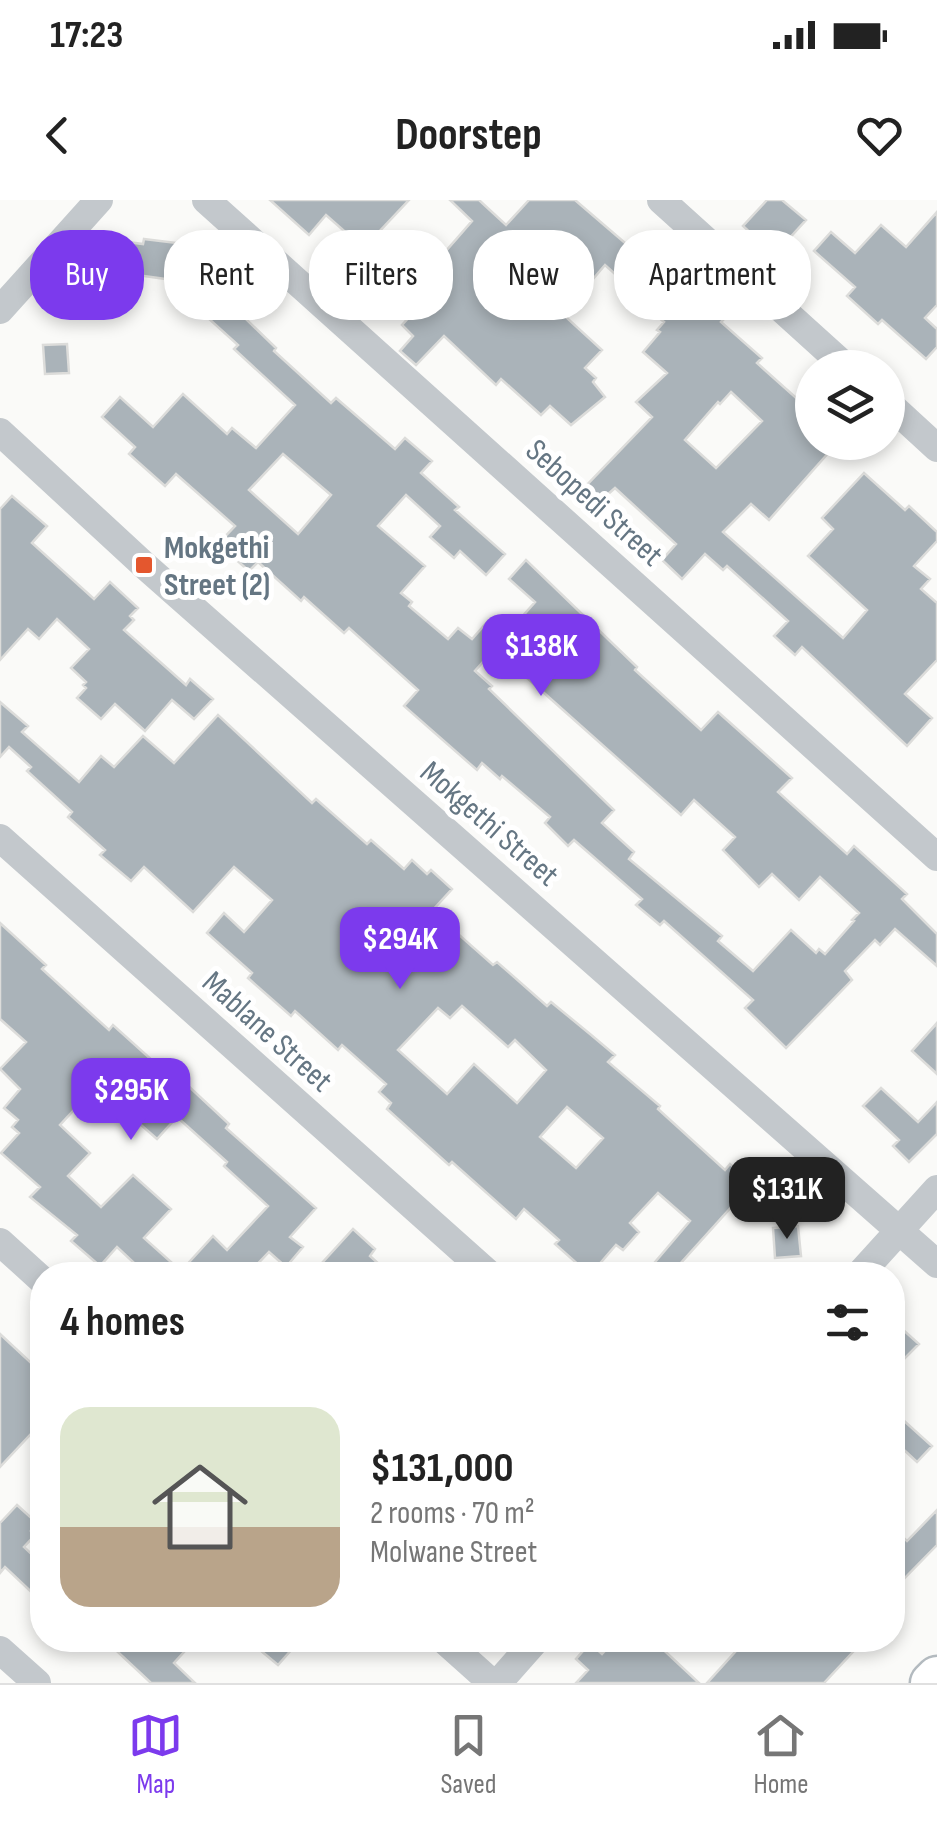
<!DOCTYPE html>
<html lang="en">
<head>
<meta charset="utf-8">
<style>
  body { margin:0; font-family:"Sofia Sans Condensed",sans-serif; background:#f2f2f2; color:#222; height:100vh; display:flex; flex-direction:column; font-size:38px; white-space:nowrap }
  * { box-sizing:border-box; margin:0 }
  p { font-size:32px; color:#767676 }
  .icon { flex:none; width:55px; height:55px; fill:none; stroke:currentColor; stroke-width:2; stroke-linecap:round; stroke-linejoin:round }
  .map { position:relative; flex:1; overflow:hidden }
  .side { position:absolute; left:30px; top:1062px; width:875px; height:390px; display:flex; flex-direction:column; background:#fff; border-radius:40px; box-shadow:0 5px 15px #0003 }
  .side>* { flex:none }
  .banner { position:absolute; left:30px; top:30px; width:878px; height:90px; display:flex; gap:20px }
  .tools { position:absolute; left:795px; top:150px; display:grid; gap:20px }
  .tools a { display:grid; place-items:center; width:110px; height:110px; border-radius:50%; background:#fff; box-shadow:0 5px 15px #0003; font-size:50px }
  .price { position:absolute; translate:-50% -85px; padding:0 22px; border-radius:20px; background:#7c3aed; color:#fff; font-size:32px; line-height:65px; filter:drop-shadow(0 2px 5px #0008) }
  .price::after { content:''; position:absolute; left:50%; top:60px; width:30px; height:22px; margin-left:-15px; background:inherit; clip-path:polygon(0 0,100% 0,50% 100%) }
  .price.on { background:#222; color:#fff }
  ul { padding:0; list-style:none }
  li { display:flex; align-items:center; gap:30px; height:250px; padding:0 30px }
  li span { display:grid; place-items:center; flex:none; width:280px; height:200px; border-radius:30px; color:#555 }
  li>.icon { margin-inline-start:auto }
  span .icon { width:120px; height:120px; fill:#fffc; stroke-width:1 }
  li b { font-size:42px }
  h2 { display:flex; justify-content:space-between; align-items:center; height:120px; padding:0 30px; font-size:42px }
  .tag { padding:0 35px; border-radius:40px; background:#fff; box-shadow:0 5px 15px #0003; font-size:35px; line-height:90px }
  .tag.on { background:#7c3aed; color:#fff }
  .status { display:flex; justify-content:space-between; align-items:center; height:70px; padding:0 50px; background:#fff; direction:ltr }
  .status svg { height:28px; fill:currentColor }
  header { display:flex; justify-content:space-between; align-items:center; height:130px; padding:0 30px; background:#fff; font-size:45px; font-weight:700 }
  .tab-bar { display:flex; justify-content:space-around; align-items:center; height:140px; border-top:2px solid #e0e0e0; background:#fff; font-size:28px; color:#767676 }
  .tab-bar a { display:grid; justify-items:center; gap:5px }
  .tab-bar .on { color:#7c3aed }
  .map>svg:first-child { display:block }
  .building { fill:#aab3b9; stroke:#dcdcda; stroke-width:2.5; fill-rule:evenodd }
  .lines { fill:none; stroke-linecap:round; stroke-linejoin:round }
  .secondary-casing { stroke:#b3babf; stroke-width:45 }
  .street { stroke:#c3c8cc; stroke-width:28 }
  .secondary { stroke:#fff; stroke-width:40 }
  .poi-dot { fill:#e4572e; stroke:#fff; stroke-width:4 }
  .labels { text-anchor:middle; stroke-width:10; stroke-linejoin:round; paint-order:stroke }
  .street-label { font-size:32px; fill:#657683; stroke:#fff }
  .poi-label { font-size:32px; font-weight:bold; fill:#657683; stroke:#fff; text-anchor:start }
</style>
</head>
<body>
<div class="status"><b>17:23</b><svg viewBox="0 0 49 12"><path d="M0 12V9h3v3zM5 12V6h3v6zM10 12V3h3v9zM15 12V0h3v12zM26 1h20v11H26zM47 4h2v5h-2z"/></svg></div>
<header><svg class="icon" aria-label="back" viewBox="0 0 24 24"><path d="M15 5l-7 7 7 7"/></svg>Doorstep<svg class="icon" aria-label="heart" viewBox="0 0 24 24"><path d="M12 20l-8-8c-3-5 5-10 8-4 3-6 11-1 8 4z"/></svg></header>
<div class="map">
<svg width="937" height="1483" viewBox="0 0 937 1483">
  <rect width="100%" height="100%" fill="#fafaf8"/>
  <path class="building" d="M 270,0 L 409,0 L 378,33 L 425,75 L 472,21 L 450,0 L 479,0 L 506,25 L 529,0 L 575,0 L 681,91 L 687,84 L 726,117 L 721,122 L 762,158 L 757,163 L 812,212 L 812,242 L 838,242 L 769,320 L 751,304 L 723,332 L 843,438 L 867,410 L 808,356 L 833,329 L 822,318 L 864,273 L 905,310 L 909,306 L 937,332 L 937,341 L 914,366 L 930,379 L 921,389 L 937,403 L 937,460 L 905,494 L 932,518 L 907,546 L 802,447 L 795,455 L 774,436 L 788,421 L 727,366 L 723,370 L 705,354 L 682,379 L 662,360 L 676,344 L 615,288 L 598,303 L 583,289 L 652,217 L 636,202 L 667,173 L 643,152 L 660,132 L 657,130 L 664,122 L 658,117 L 660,114 L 605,65 L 593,79 L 586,73 L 556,108 L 602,150 L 585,168 L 596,178 L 593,182 L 605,197 L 571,225 L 550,206 L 541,215 L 501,179 L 496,185 L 444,136 L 416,165 L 400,151 L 413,136 L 402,125 L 420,105 L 389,77 L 392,73 L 326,15 L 309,35 ZM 731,192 L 762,221 L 716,268 L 685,240 L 718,202 L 720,204 Z
    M 767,0 L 782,0 L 806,20 L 774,55 L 743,26 Z
    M 937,12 L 937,105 L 925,118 L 937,129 L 937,147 L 926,159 L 882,120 L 878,124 L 847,96 L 855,87 L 814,51 L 831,32 L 855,53 L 881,25 L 906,47 Z
    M 144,39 L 185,44 L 180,81 L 108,71 L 112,40 L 143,44 Z
    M 215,89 L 276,148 L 274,151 L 331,203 L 336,198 L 395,249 L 405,238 L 432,261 L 421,273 L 459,307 L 455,310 L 505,354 L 486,375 L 460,351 L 454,358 L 430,337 L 440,326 L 406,295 L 378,326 L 425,366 L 401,393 L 412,402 L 409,406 L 448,439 L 458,428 L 472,439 L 488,421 L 505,436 L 535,402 L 509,379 L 526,360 L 637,467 L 635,470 L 701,530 L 718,512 L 792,578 L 778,592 L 847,654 L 854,646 L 907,694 L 902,699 L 937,734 L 937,766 L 895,729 L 880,745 L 875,740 L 845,771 L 852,780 L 786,848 L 745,808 L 753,800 L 664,721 L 660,725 L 636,705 L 642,699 L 574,640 L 568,646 L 545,623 L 550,617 L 502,576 L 500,579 L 482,563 L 477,570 L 404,506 L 418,490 L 349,428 L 344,433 L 304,397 L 301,401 L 258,362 L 249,371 L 218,344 L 235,326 L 176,274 L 165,286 L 129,254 L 135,247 L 102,217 L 120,197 L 153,227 L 183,194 L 227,234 L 232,228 L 256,248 L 295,205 L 234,149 L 238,145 L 198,109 ZM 283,254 L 331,295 L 298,334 L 249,290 ZM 505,437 L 534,465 L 525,476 L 681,615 L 694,600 L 735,637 L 723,650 L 759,687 L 772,674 L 799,700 L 820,677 L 859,713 L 852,720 L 854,721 L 825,754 L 819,749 L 816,753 L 791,730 L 753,771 L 718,741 L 722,736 L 629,659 L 634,652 L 602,623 L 614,610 L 489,489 L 492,486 L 475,471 Z
    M 67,144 L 69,173 L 45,174 L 43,145 Z
    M 12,296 L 47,326 L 32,343 L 94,399 L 110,382 L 138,408 L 130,416 L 134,420 L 124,430 L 186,485 L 190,479 L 213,499 L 194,519 L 172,500 L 145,531 L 115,504 L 101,519 L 77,498 L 86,488 L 83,485 L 86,482 L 71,468 L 89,449 L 57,419 L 39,439 L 28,429 L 0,460 L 0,309 Z
    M 0,502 L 28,526 L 22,532 L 79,582 L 101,556 L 114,567 L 143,536 L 174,563 L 218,515 L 312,603 L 316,599 L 367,644 L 371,640 L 404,669 L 412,660 L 427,674 L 431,670 L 452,689 L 432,711 L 493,765 L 497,762 L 547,806 L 551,802 L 590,834 L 615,855 L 608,862 L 660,906 L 658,909 L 725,970 L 730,964 L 752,984 L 670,1075 L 644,1075 L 690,1021 L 658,993 L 630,1023 L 639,1032 L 623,1050 L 616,1045 L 590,1075 L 555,1044 L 559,1040 L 524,1009 L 516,1019 L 452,962 L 449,965 L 387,909 L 391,903 L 379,892 L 386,884 L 342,845 L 338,850 L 295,811 L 291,816 L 248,778 L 252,773 L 207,733 L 224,713 L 244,732 L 272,700 L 234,667 L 193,712 L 144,667 L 131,681 L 100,655 L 105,650 L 68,617 L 72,612 L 27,571 L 31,567 L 9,547 L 0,557 ZM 462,806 L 508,847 L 515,840 L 546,870 L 517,903 L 474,864 L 447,894 L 398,850 L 438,808 L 450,818 ZM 567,907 L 603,938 L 576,968 L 540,937 Z
    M 0,723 L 46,765 L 42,769 L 109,830 L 113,825 L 164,871 L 168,867 L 229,924 L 226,928 L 316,1008 L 290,1037 L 303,1047 L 286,1067 L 269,1052 L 247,1075 L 147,1075 L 117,1047 L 100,1066 L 71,1041 L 77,1035 L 30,997 L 40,987 L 1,953 L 19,933 L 12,927 L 18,920 L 4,908 L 20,889 L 0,869 L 26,842 L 0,819 ZM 87,896 L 116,920 L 124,910 L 157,939 L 177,917 L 227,962 L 224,966 L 268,1006 L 227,1050 L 213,1036 L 181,1071 L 144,1038 L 171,1009 L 133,975 L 101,1007 L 68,976 L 90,953 L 60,925 Z
    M 937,823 L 937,874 L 912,851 Z
    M 881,888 L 918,922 L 937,902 L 937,934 L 909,962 L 893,946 L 899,940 L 863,906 Z
    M 798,1026 L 801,1056 L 775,1058 L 773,1028 Z
    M 353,1029 L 375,1049 L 370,1056 L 391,1075 L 311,1075 Z
    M 892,1120 L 919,1144 L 892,1171 Z
    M 0,1134 L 42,1173 L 42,1222 L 0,1267 Z
    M 892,1210 L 932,1246 L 917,1262 L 903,1249 L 892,1260 Z
    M 17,1305 L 38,1324 L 31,1331 L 35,1335 L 24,1347 L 42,1364 L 42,1402 L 5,1367 L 0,1373 L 0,1323 Z
    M 937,1310 L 937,1345 L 892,1391 L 892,1327 L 907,1341 Z
    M 105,1440 L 195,1440 L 174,1463 L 195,1483 L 151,1483 Z
    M 248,1440 L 300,1440 L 278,1465 Z
    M 615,1440 L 653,1440 L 699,1483 L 576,1483 L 588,1470 L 576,1459 L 590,1443 L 602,1454 Z
    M 746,1440 L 864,1440 L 824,1483 L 707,1483 Z"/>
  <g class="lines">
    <g class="secondary-casing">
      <path id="secondary" d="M 931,1483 L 937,1477"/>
    </g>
    <path class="street" d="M 206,0 L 937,657
      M 661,0 L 847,168
      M 0,110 L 99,0
      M 888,203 L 937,248
      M 0,232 L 144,365 L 937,1064
      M 0,638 L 490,1075
      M 0,1042 L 42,1080
      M 859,1075 L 937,989
      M 444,1440 L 492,1483
      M 0,1450 L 37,1483
      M 498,1483 L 536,1440"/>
    <use href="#secondary" class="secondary"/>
  </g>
  <rect class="poi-dot" x="134" y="355" width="20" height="20" rx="5"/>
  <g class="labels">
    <g class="street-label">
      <text transform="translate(595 302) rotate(42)" y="11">Sebopedi Street</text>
      <text transform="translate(490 623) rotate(41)" y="11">Mokgethi Street</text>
      <text transform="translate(268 831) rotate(42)" y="11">Mablane Street</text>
    </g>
    <g class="poi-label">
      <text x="164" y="358">Mokgethi<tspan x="164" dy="37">Street (2)</tspan></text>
    </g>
  </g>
</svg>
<div class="tools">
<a><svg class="icon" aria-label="layers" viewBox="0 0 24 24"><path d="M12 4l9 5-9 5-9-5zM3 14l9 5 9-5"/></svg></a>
</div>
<b class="price" style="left:541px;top:499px">$138K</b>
<b class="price" style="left:400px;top:792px">$294K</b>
<b class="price" style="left:131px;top:943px">$295K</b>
<b class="price on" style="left:787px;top:1042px">$131K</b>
<div class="banner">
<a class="tag on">Buy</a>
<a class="tag">Rent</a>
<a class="tag">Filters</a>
<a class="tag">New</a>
<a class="tag">Apartment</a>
</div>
<section class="side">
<h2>4 homes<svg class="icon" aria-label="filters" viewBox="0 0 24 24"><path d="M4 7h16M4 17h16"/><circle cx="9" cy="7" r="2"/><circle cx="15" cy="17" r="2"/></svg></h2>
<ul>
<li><span style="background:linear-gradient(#dfe7d0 60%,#b9a48a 0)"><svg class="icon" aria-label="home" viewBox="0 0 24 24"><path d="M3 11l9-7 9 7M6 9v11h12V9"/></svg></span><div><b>$131,000</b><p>2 rooms · 70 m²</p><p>Molwane Street</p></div></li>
</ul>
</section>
</div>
<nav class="tab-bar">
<a class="on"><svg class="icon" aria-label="map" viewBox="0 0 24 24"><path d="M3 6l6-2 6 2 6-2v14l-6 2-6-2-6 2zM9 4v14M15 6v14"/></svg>Map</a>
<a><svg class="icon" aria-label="saved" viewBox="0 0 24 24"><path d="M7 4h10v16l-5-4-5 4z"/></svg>Saved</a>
<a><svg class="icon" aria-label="home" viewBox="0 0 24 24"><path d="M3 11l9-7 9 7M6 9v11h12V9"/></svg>Home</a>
</nav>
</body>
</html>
